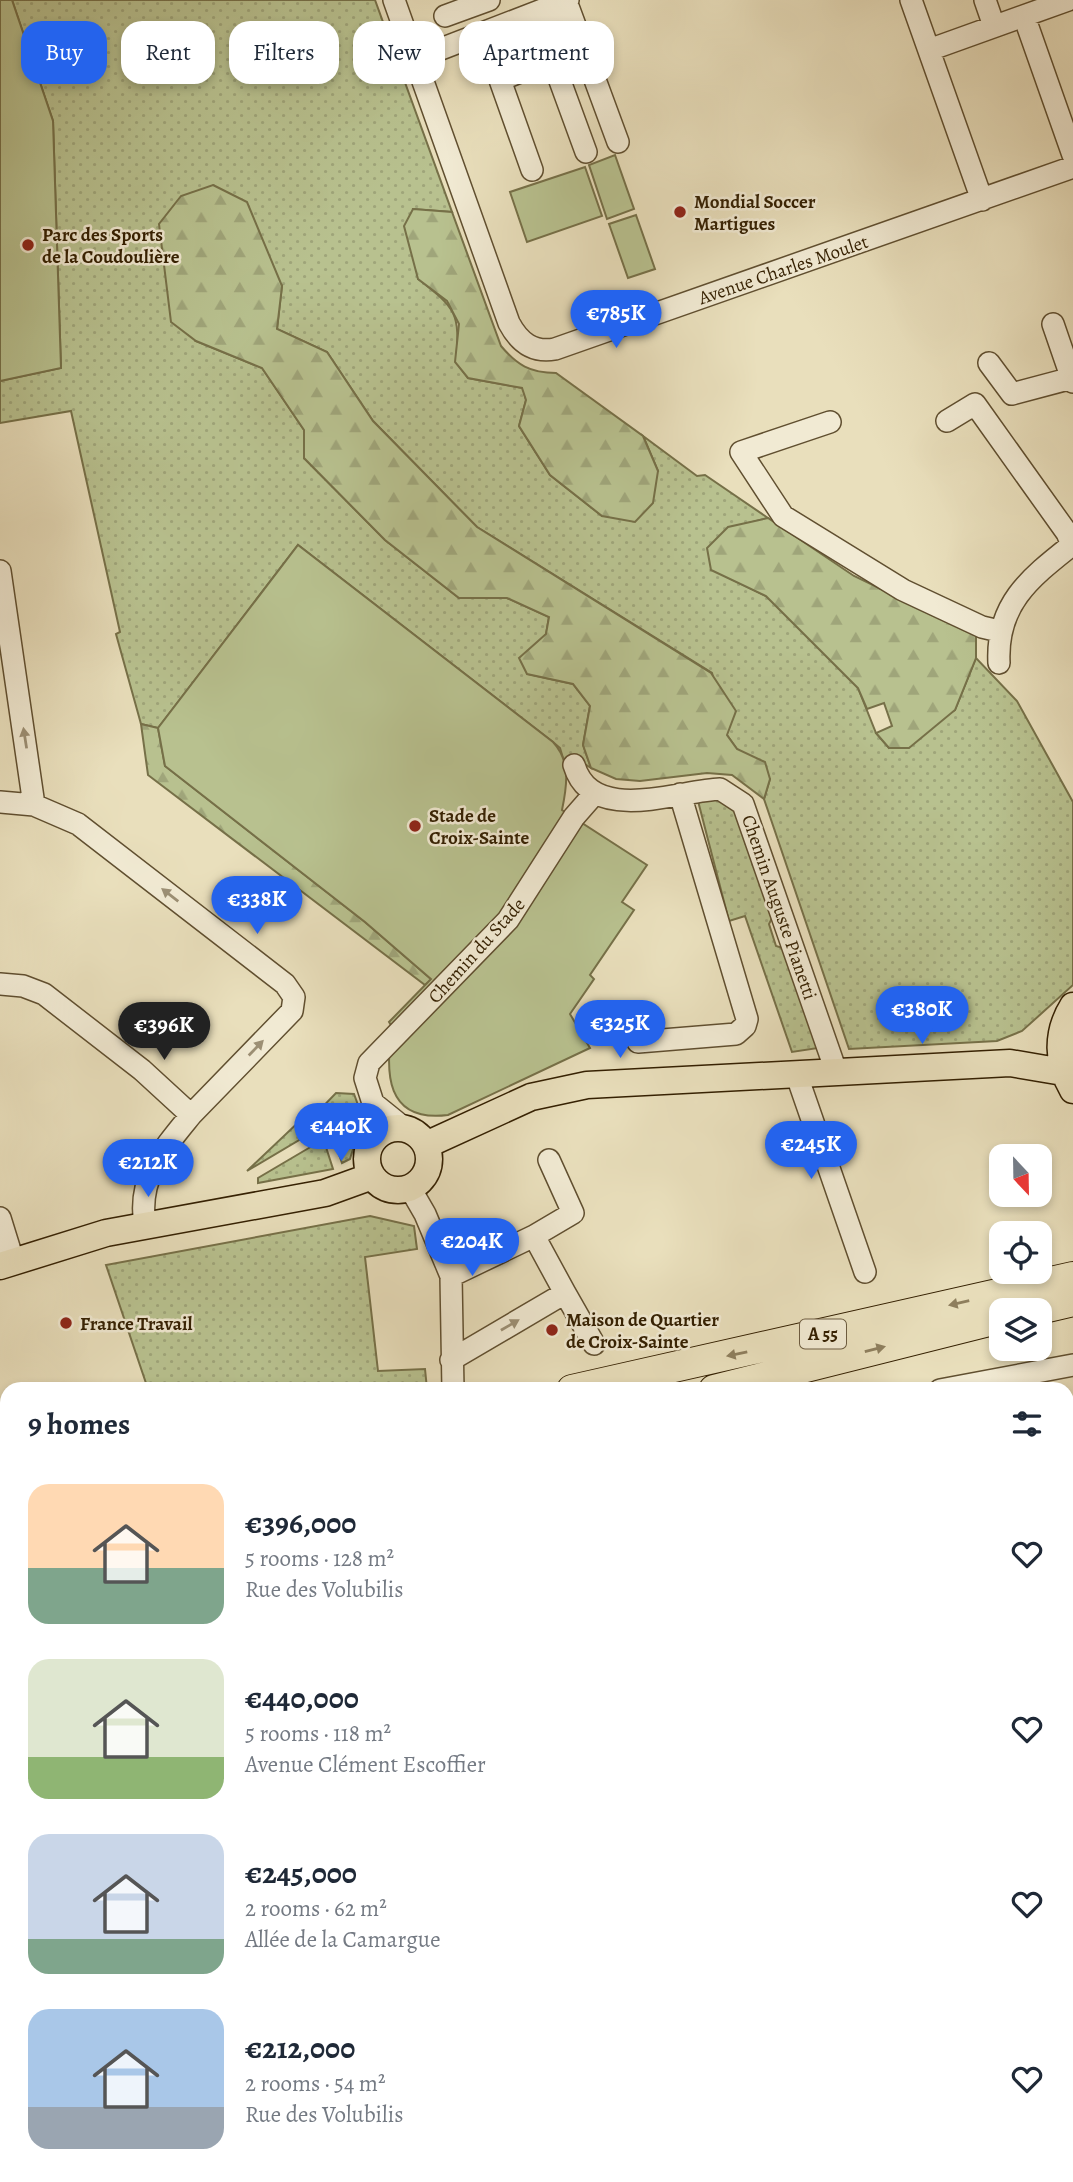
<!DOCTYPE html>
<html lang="en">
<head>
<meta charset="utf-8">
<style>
  body { margin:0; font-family:Alegreya,serif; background:#f6f6f7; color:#1f2937; height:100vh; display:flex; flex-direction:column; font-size:26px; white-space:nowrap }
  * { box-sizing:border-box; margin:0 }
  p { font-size:23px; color:#747a83 }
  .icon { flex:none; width:38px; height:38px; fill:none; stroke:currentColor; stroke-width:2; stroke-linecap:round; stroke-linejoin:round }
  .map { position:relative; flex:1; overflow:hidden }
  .sheet { position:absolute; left:0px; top:1382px; width:1074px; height:800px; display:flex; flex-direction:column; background:#fff; border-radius:21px 21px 0 0; box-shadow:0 4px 10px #0003 }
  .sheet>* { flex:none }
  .guide { position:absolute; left:21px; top:21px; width:700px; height:63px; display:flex; gap:14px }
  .needle { width:46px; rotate:158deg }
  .tools { position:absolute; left:989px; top:1144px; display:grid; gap:14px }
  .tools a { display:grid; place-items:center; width:63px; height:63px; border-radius:14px; background:#fff; box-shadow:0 4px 10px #0003; font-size:35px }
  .price { position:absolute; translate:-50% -60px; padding:0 16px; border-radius:24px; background:#2563eb; color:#fff; font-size:23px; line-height:46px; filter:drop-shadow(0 2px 4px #0008) }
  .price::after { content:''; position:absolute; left:50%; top:42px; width:21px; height:16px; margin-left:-10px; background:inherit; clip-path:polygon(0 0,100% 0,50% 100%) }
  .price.current { background:#222; color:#fff }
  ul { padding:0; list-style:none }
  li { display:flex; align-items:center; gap:21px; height:175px; padding:0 28px }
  li span { display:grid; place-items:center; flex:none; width:196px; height:140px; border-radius:21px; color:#555 }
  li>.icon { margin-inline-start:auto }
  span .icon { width:84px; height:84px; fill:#fffc; stroke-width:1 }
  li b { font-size:30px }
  h2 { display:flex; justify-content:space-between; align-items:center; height:84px; padding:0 28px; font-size:30px }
  .chip { padding:0 24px; border-radius:21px; background:#fff; box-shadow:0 4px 10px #0003; font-size:24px; line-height:63px }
  .chip.current { background:#2563eb; color:#fff }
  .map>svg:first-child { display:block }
  .grass { fill:url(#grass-dots); stroke:#767048; stroke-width:2 }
  .forest { fill:url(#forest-firs); stroke:#767048; stroke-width:2 }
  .pitch { fill:#b8c18f; stroke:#767048; stroke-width:2 }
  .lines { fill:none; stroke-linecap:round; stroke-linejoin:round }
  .minor-casing { stroke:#604f30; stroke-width:24 }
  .major-casing { stroke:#331f01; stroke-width:29 }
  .highway-casing { stroke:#331f01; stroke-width:32 }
  .minor { stroke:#f1ead3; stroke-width:21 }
  .major { stroke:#e9dfbc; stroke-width:26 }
  .highway { stroke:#e9dfbc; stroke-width:30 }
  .oneway { fill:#9c8f74 }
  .oneway2 { fill:#8e7f5e }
  .poi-dot { fill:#8f2418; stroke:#f1ead3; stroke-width:2.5 }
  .labels { text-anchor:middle; stroke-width:5; stroke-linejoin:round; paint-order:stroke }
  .shield { fill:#f1ead3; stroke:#6c5c40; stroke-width:2 }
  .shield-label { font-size:18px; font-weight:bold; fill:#331f01 }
  .poi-label { font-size:19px; font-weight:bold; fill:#331f01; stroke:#f1ead3; text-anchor:start }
  .street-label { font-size:19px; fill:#331f01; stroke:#f1ead3 }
</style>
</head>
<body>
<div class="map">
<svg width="1073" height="2182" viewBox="0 0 1073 2182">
  <defs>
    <pattern id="grass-dots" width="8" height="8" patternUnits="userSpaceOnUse" patternTransform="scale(1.75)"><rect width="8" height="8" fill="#b8c18f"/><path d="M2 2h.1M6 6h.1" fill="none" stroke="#9fa57a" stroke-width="1.8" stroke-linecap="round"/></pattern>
    <pattern id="forest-firs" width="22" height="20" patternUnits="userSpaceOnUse" patternTransform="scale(1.75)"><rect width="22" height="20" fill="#b8c18f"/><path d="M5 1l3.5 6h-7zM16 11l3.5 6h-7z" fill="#9fa57a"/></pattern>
  </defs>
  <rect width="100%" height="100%" fill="#e9dfbc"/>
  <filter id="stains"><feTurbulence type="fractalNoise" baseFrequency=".00286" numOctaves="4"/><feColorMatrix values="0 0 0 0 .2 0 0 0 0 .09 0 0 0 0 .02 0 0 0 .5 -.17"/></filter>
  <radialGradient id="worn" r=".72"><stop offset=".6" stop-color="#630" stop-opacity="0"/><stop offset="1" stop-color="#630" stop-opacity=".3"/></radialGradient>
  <path class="grass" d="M 12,0 L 375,0 L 452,212 L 413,209 L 418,279 C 457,309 460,313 456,362 L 468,378 L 523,388 L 526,400 L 519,426 L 550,475 L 602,516 L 658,471 L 643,436 L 697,476 L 705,475 L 768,518 L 728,528 L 711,569 L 766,596 L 858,688 L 876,733 L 889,748 L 955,710 L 976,658 L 1017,701 L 1073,802 L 1073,985 L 1022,1031 L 997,1041 L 849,1049 L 764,799 L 770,779 L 737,749 L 727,735 L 712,673 L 477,527 L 373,421 L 327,352 L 277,329 L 282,286 L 196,341 L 262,368 L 304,430 L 304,458 L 385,540 L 459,598 L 507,598 L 549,617 L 546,634 L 528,674 L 573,684 L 590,706 L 583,745 L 591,768 L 583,763 L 566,768 L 560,748 L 553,742 L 298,545 L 158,728 L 141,724 L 116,634 L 120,632 L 71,411 L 0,423 L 0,381 L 61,368 L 53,121 Z
    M 697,797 L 723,799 L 733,806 L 775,912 L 769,924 L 776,946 L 786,949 L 818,1048 L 792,1052 L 745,916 L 729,921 Z
    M 336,1093 L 354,1094 L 358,1105 L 247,1171 L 306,1115 L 311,1119 Z
    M 363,1114 C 363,1130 354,1143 350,1159 L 342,1163 L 332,1134 Z
    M 319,1142 L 325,1144 L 333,1169 L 258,1183 L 258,1178 Z
    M 370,1216 L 414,1226 L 417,1249 L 365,1257 L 378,1371 L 425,1369 L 427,1389 L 148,1389 L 106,1265 Z"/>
  <path class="forest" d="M 213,185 L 247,202 L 282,286 L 277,329 L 327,352 L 373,421 L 477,527 L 711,673 L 736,711 L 727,735 L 737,749 L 765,762 L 770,779 L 764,799 L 732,775 L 707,773 L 640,781 L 616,779 L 591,768 L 583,745 L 590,706 L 573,684 L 527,674 L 519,658 L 546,634 L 549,617 L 507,598 L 459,598 L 385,540 L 304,458 L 304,430 L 262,368 L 196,341 L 171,322 L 159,224 L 181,196 Z
    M 413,209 L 452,212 L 501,346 C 517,365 530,373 556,373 L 643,436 L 658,471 L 653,503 L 635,522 L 602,516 L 550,475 L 519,426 L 526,400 L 522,388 L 468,378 L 455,362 L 459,324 L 447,301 L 418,279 L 404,226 Z
    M 768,518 L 854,576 L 976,635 L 976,658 L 955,710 L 909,748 L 889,748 L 876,733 L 892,726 L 884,703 L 867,709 L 858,688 L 766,596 L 711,570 L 707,548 L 728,527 Z
    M 141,724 L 158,728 L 165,766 L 365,922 L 432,980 L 425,985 L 148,775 Z"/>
  <path class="pitch" d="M 0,0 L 12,0 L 53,121 L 61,368 L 0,381 Z
    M 615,155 L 634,209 L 607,219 L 589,165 Z
    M 585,167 L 602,216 L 527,242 L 510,192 Z
    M 636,215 L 655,269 L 628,278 L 609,224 Z
    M 298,545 L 553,742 C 571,761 567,786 562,810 L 647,865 L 622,902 L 634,910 L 590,975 L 594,979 L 570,1014 L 590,1048 L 448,1115 C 385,1123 385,1072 392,1027 L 389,1022 L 431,979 L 365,922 L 165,766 L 158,728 Z"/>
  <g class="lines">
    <g class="minor-casing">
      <path id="minor" d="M 394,0 L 509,323 C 519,342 533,353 555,349 L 1073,167
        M 911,0 L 982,200
        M 985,0 L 994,26
        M 566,1 L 618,142
        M 551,6 L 562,43 L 552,59 L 586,152
        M 445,16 L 489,0
        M 1024,16 L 1073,155
        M 929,50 L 1068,0
        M 415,59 L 568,0
        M 532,170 L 500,80 L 552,59
        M 1053,324 L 1073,382
        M 989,363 L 1012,394 L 1072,378
        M 947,421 L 975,404 L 1067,533 L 1072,545
        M 830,422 L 741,452 L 783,516 L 903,590 L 982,627 L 999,631
        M 0,571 L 34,805
        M 999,663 C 996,604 1030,578 1073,544
        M 574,765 C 592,825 676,791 720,789 L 743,804 L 837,1074
        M 0,802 L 34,805 L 78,824 L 285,984 L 294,997 L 292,1011 L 191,1115
        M 0,984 L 23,986 L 44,994 L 142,1070 L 191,1115 C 164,1148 137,1178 145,1224
        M 638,1042 L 736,1034 L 745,1026 L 747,1019 L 680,794
        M 797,1076 L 865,1272
        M 373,1103 L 365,1078 L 369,1063 L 508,920 L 574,817 L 595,793
        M 370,1145 L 373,1103 L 404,1128
        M 410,1188 L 425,1214 L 451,1276 L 453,1390
        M 0,1218 L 13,1260
        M 534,1236 L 573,1213 L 549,1160
        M 565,1293 L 594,1344
        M 451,1360 L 565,1293 L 534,1236 L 451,1276
        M 940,1390 L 1073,1365
        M 0,1687 L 7,1698
        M 1068,1713 L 1073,1711
        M 0,1748 L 7,1747
        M 1068,1790 L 1073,1789
        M 0,1928 L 7,1922
        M 1068,2020 L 1073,2017
        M 1068,2053 L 1073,2050
        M 782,2175 L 786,2182
        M 87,2182 L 87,2175
        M 124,2182 L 149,2175
        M 629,2182 L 632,2175
        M 831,2182 L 834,2175"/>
    </g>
    <g class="major-casing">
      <path id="major" d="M 1073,1006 C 1056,1033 1057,1063 1073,1090
        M367 1159a31 31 0 1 1 62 0a31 31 0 1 1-62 0Z
        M 426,1145 L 531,1097 L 587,1085 L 1010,1063 L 1063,1072
        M 0,1266 L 106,1233 L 325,1193 L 372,1176"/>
    </g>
    <g class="highway-casing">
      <path id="highway" d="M 1031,1311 L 1073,1301
        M 572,1390 L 1073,1277
        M 714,1390 L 1001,1318
        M 0,1475 L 7,1474
        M 0,1510 L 7,1510"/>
    </g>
    <use href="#minor" class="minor"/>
    <use href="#major" class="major"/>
    <use href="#highway" class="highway"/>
  </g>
  <defs><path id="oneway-solid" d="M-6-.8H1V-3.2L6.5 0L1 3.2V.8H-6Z" transform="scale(1.75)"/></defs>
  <g class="oneway">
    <use href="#oneway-solid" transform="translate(25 738) rotate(-99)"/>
    <use href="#oneway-solid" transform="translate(170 895) rotate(-142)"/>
    <use href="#oneway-solid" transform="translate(256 1048) rotate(-46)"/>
    <use href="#oneway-solid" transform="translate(510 1325) rotate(-30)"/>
  </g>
  <g class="oneway2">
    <use href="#oneway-solid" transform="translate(959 1303) rotate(167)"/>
    <use href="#oneway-solid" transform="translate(875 1349) rotate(-14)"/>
    <use href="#oneway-solid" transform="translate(737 1354) rotate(168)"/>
  </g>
  <g class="poi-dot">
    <circle cx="680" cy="212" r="7"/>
    <circle cx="28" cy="245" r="7"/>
    <circle cx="415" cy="826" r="7"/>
    <circle cx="66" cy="1323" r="7"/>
    <circle cx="552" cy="1330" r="7"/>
  </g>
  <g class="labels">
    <rect class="shield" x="800" y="1319.5" width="46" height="29" rx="5"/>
    <g class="shield-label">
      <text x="823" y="1340">A 55</text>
    </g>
    <g class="poi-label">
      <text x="694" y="208">Mondial Soccer<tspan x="694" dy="22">Martigues</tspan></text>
      <text x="42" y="241">Parc des Sports<tspan x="42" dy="22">de la Coudoulière</tspan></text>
      <text x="429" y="822">Stade de<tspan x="429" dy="22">Croix-Sainte</tspan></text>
      <text x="566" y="1326">Maison de Quartier<tspan x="566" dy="22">de Croix-Sainte</tspan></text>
      <text x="80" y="1330">France Travail</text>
    </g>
    <g class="street-label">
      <text transform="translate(783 269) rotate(-19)" y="7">Avenue Charles Moulet</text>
      <text transform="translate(780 907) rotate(71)" y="7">Chemin Auguste Pianetti</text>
      <text transform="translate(476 950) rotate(-48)" y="7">Chemin du Stade</text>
    </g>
  </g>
  <rect width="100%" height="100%" filter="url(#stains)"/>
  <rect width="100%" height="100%" fill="url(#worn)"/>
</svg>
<div class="tools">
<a><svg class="needle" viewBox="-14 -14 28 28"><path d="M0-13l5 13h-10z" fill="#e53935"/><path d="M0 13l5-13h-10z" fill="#747a83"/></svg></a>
<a><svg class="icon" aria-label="locate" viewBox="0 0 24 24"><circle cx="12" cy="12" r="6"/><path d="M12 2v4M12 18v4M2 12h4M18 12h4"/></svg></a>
<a><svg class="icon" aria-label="layers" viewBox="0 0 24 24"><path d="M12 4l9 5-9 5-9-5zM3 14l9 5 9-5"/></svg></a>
</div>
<b class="price" style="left:616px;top:350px">€785K</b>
<b class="price" style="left:257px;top:936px">€338K</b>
<b class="price" style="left:922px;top:1046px">€380K</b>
<b class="price" style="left:620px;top:1060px">€325K</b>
<b class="price current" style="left:164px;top:1062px">€396K</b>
<b class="price" style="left:341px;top:1163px">€440K</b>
<b class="price" style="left:811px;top:1181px">€245K</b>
<b class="price" style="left:148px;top:1199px">€212K</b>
<b class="price" style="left:472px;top:1278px">€204K</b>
<div class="guide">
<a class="chip current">Buy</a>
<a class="chip">Rent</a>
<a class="chip">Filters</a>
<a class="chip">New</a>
<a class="chip">Apartment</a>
</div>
<section class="sheet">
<h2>9 homes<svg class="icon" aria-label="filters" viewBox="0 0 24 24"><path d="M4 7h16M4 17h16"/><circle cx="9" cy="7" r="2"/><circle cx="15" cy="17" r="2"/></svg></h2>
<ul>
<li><span style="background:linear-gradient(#ffd9b3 60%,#7fa58c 0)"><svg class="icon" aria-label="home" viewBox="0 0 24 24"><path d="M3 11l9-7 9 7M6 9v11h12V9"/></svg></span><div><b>€396,000</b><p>5 rooms · 128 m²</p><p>Rue des Volubilis</p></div><svg class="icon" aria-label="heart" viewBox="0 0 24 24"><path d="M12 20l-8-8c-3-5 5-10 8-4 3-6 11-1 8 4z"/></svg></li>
<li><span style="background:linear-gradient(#dfe7d0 70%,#8fb573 0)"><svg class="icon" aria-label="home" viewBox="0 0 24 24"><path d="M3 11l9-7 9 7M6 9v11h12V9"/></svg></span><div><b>€440,000</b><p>5 rooms · 118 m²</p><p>Avenue Clément Escoffier</p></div><svg class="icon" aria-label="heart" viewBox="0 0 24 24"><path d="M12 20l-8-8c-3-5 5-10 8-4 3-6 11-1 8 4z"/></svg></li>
<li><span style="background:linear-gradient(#c9d6e8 75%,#7fa58c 0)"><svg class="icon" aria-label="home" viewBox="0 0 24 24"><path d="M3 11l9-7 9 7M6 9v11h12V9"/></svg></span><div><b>€245,000</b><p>2 rooms · 62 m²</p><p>Allée de la Camargue</p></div><svg class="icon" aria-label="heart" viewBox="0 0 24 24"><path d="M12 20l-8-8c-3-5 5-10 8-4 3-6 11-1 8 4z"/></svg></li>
<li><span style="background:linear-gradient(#a9c7e8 70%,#9aa5b1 0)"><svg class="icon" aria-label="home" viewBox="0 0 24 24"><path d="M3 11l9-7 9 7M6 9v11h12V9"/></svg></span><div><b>€212,000</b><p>2 rooms · 54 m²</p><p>Rue des Volubilis</p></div><svg class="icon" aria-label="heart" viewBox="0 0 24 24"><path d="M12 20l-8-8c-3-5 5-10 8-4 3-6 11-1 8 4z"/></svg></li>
</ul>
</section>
</div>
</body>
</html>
